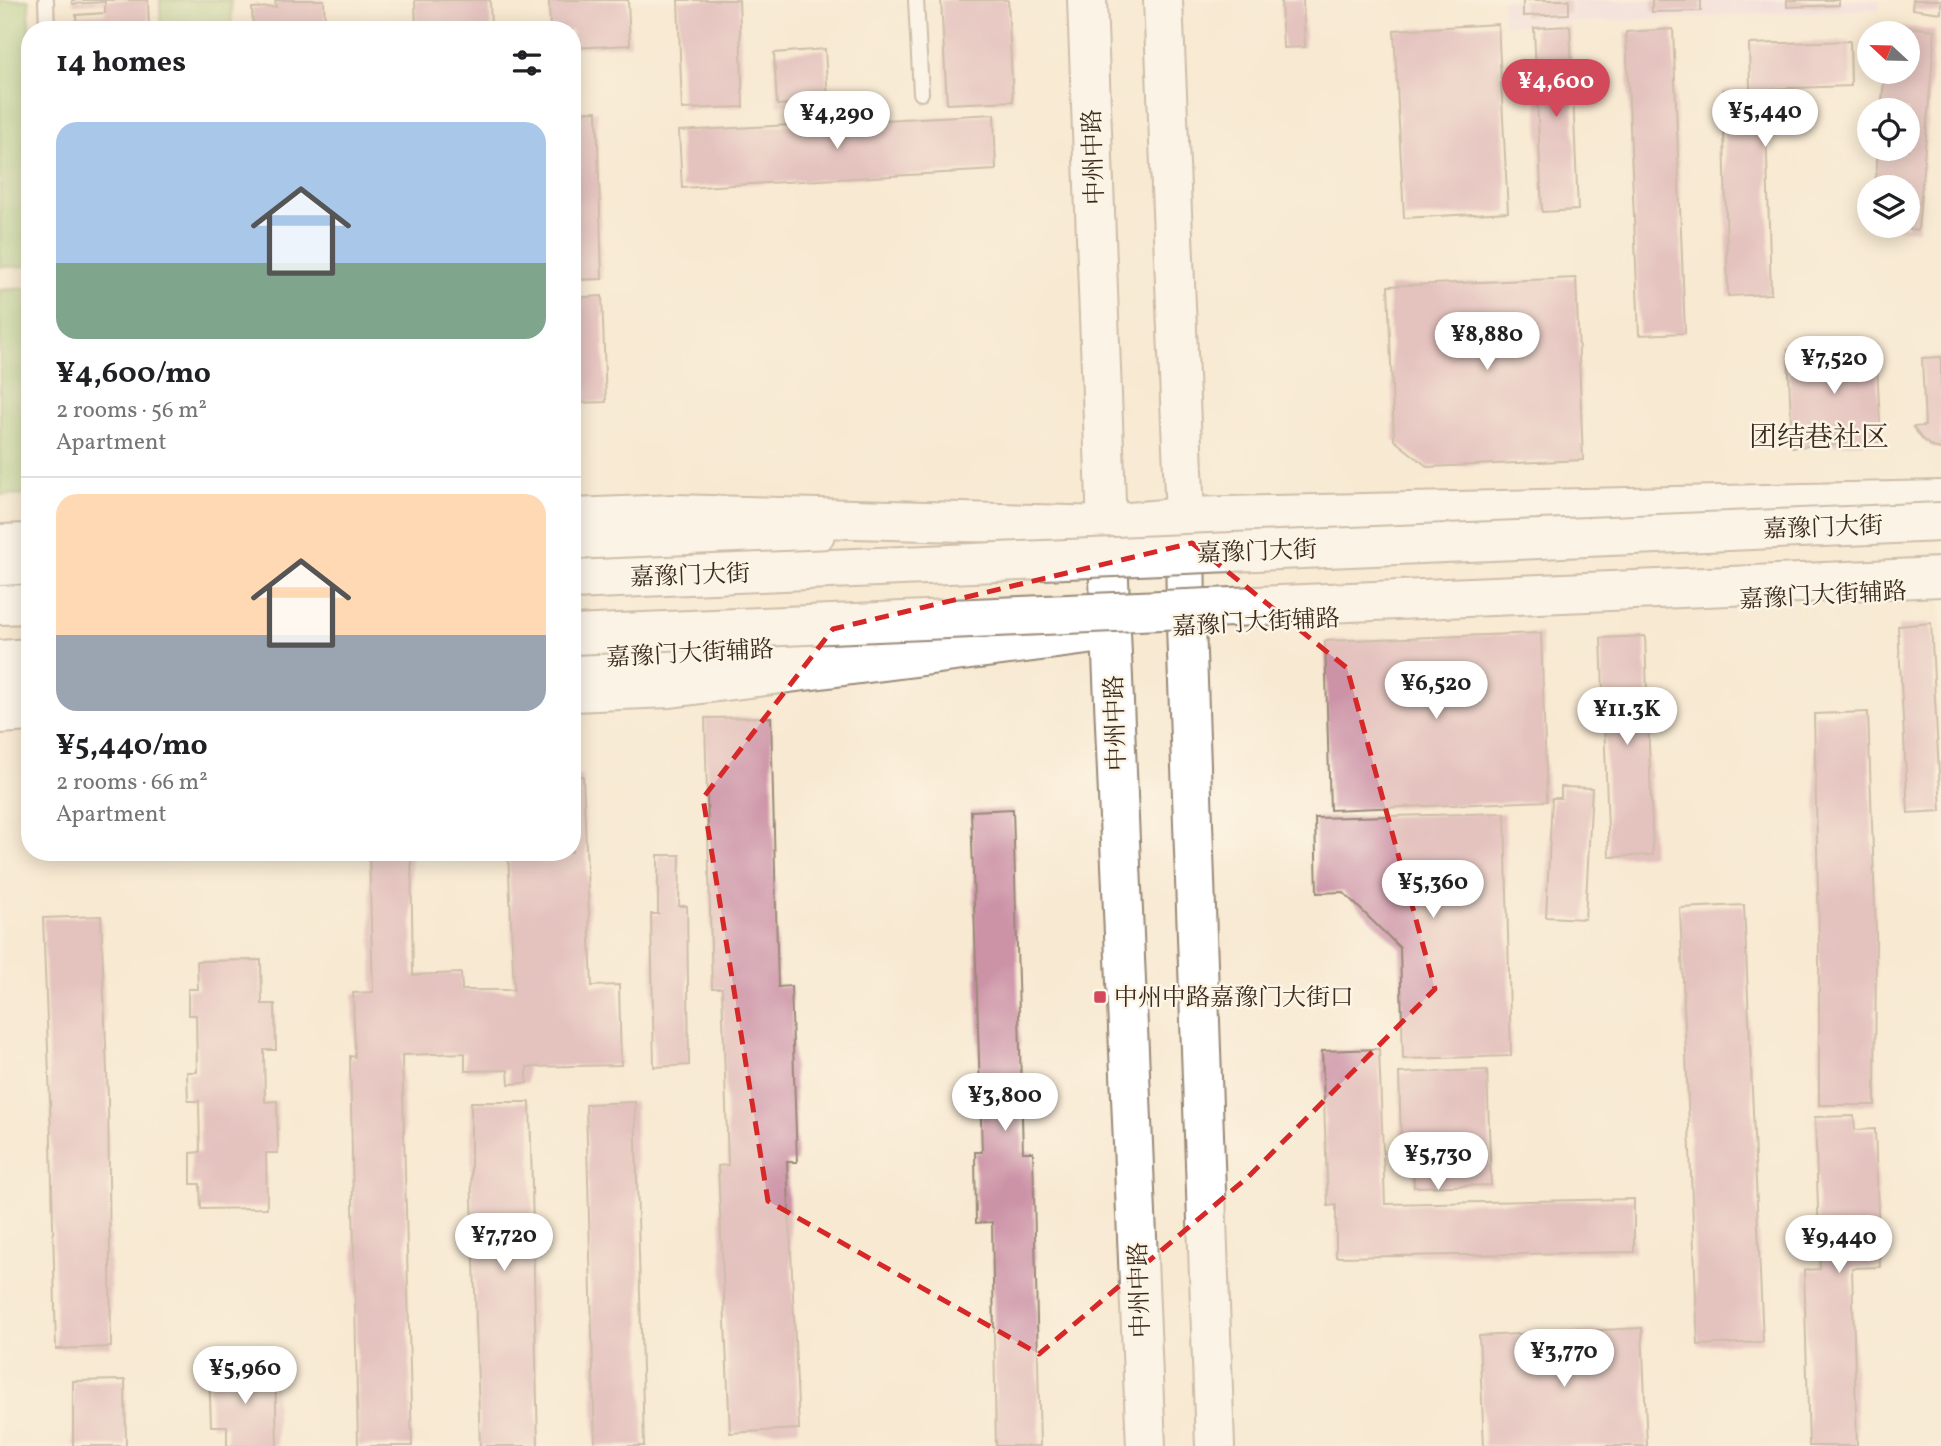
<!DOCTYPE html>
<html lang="en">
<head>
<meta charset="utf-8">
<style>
  body { margin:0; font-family:Vollkorn,"Noto Serif SC",serif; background:#f6f6f6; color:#202124; height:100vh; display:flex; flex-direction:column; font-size:26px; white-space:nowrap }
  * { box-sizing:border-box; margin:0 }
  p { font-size:23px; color:#757577 }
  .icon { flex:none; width:38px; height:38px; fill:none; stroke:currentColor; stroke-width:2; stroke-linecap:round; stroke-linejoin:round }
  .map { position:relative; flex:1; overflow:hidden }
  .panel { position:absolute; left:21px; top:21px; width:560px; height:840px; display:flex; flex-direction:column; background:#fff; border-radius:28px; box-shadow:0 4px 18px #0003 }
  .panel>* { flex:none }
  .needle { width:46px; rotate:292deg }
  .buttons { position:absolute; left:1857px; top:21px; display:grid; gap:14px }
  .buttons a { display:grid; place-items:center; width:63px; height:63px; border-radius:50%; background:#fff; box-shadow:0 4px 18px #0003; font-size:35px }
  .price { position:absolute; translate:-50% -60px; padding:0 16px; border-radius:24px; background:#fff; color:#222; font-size:23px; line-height:46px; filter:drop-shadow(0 2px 4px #0008) }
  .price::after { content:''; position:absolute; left:50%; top:42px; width:21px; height:16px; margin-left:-10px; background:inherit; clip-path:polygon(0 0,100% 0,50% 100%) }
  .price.selected { background:#d1495b; color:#fff }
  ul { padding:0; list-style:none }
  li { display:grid; align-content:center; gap:14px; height:371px; padding:0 35px }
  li+li { border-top:2px solid #e0e0e0 }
  li span { display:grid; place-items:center; height:217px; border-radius:21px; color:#555 }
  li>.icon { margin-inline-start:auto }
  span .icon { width:126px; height:126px; fill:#fffc; stroke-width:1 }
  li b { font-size:30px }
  h2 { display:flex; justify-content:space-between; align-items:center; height:84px; padding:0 35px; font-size:30px }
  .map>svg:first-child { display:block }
  .built { fill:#ecd1ea }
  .green { fill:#97c675; stroke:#69784a; stroke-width:2 }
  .building { fill:#cc93a7 }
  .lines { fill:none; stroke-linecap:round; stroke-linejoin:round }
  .service-casing { stroke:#9a8a78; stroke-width:18 }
  .secondary-casing { stroke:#9a8a78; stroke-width:42 }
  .primary-casing { stroke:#9a8a78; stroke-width:42 }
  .trunk-casing { stroke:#9a8a78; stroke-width:42 }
  .service { stroke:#fff; stroke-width:14 }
  .secondary { stroke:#fff; stroke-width:38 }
  .primary { stroke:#fff; stroke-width:38 }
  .trunk { stroke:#fff; stroke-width:38 }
  .trunk-bridge-casing { stroke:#9a8a78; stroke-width:42; stroke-linecap:butt }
  .trunk-bridge { stroke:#fff; stroke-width:38 }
  .marked { fill:none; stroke:#d62828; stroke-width:5; stroke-dasharray:14 9; stroke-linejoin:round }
  .poi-dot { fill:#d1495b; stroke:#fcf5e5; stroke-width:2.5 }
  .labels { text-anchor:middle; stroke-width:5; stroke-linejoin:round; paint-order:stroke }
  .street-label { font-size:24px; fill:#3b2a1e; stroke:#fcf5e5 }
  .poi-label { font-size:24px; fill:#3b2a1e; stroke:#fcf5e5; text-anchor:start }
  .quarter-label { font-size:28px; fill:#3b2a1e; stroke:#fcf5e5 }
</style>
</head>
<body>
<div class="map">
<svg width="1941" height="1446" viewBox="0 0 1941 1446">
  <rect width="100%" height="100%" fill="#fcf5e5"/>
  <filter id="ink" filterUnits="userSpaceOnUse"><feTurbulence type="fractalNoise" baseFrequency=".0143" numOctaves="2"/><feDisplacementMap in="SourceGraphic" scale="14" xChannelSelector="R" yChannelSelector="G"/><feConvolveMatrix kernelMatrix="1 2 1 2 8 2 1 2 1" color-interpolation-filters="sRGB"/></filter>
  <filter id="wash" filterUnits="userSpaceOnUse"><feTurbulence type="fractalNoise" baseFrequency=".00686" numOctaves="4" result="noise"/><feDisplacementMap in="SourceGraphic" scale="28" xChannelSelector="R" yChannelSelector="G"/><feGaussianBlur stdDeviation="1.57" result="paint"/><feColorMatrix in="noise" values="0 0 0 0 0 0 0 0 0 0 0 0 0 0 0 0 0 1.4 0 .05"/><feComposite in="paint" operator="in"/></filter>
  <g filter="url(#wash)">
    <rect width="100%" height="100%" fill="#f8e9d2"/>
    <path class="built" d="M 1502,0 L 1879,0 L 1880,9 L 1504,25 Z"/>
    <path class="green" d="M 0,0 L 29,0 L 30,266 L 0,267 Z
      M 160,0 L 231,0 L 232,30 L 161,30 Z
      M 30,288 L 30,494 L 0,495 L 0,290 Z"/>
    <g id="blocks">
      <path class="building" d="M 72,0 L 105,0 L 105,2 L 73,4 Z
        M 105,0 L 148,0 L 149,30 L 77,30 L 76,15 L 105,13 Z
        M 275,0 L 324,0 L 325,30 L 253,30 L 252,8 L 276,7 Z
        M 415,0 L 490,0 L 491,30 L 416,30 Z
        M 549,0 L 628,0 L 630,45 L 572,48 L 572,30 L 550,30 Z
        M 678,0 L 739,0 L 743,107 L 682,109 Z
        M 941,0 L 1008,0 L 1013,101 L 947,104 Z
        M 1281,0 L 1303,0 L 1305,47 L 1283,48 Z
        M 1523,0 L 1569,0 L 1569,14 L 1523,16 Z
        M 1652,0 L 1701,0 L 1701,11 L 1652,12 Z
        M 1787,0 L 1839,0 L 1839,5 L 1787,7 Z
        M 1913,0 L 1941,0 L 1941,13 L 1912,9 Z
        M 1498,24 L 1508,212 L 1404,218 L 1394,30 Z
        M 1889,25 L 1935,30 L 1918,230 L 1894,228 L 1894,226 L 1908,226 L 1908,187 L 1875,187 L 1878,149 L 1908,149 L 1908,110 L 1881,110 L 1885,72 L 1908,72 L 1908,33 L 1888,33 Z
        M 1570,26 L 1578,210 L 1542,212 L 1534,28 Z
        M 1673,29 L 1685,333 L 1639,335 L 1626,32 Z
        M 1850,41 L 1851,86 L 1765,89 L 1771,294 L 1728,296 L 1723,90 L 1750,89 L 1749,44 Z
        M 825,49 L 828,101 L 777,105 L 774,53 Z
        M 597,111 L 602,279 L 572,280 L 572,112 Z
        M 994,114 L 996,170 L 682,188 L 679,131 Z
        M 1576,278 L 1583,460 L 1428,467 L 1394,440 L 1388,286 Z
        M 602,296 L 606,402 L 572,403 L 572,298 Z
        M 1876,345 L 1881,442 L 1792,447 L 1788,350 Z
        M 1941,357 L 1941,449 L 1932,447 L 1922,439 L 1913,427 L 1925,426 L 1922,358 Z
        M 1931,623 L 1941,811 L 1908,813 L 1898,626 Z
        M 1541,633 L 1547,801 L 1330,810 L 1325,641 Z
        M 1645,636 L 1653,855 L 1609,857 L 1601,638 Z
        M 1868,712 L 1876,935 L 1875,1105 L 1819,1105 L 1819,935 L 1814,714 Z
        M 771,717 L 778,987 L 791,986 L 797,1162 L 787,1162 L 799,1429 L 730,1433 L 718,1166 L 728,1165 L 722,988 L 712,988 L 705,718 Z
        M 572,776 L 583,776 L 592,986 L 619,985 L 621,1065 L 527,1067 L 527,1083 L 509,1084 L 508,1070 L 465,1071 L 465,1053 L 402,1055 L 412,1446 L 358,1446 L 350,1056 L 355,1057 L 353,993 L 373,992 L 369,852 L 411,852 L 413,975 L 461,973 L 462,990 L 514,990 L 508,852 L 572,852 Z
        M 1561,787 L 1592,788 L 1585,919 L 1546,917 L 1552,798 L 1561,798 Z
        M 1013,809 L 1023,1152 L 1033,1152 L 1040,1446 L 996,1446 L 992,1222 L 976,1223 L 975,1152 L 982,1152 L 971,811 Z
        M 1505,813 L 1511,1056 L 1403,1059 L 1400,948 L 1343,892 L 1317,893 L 1315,818 Z
        M 658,855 L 680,855 L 679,906 L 687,906 L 689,1065 L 654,1067 L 651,914 L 658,914 Z
        M 1744,905 L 1763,1342 L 1698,1345 L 1680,908 Z
        M 101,916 L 108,1098 L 111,1347 L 56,1349 L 50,1101 L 43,918 Z
        M 261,960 L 262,1004 L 275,1004 L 276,1050 L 264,1050 L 265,1102 L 277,1101 L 278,1153 L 266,1153 L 267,1208 L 201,1209 L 200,1184 L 191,1184 L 191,1153 L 200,1152 L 199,1101 L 188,1101 L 187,1072 L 197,1072 L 196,1015 L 188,1015 L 188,989 L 198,989 L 197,961 Z
        M 1379,1049 L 1385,1204 L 1634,1199 L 1634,1252 L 1336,1257 L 1336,1205 L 1328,1206 L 1322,1051 Z
        M 1487,1070 L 1491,1185 L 1414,1187 L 1412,1141 L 1401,1142 L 1399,1073 Z
        M 471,1102 L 530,1102 L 538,1446 L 480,1446 L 471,1169 Z
        M 635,1102 L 644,1446 L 595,1446 L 586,1104 Z
        M 1854,1116 L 1855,1130 L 1875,1129 L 1880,1267 L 1852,1268 L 1857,1446 L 1809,1446 L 1804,1270 L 1820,1269 L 1815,1117 Z
        M 1642,1328 L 1647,1446 L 1484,1446 L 1479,1336 Z
        M 275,1369 L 277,1446 L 227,1446 L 227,1426 L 211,1426 L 209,1371 Z
        M 125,1380 L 126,1446 L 73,1446 L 73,1381 Z"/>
    </g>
  </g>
  <g filter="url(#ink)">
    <use href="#blocks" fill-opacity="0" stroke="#9a8a78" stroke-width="2"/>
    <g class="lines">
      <g class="service-casing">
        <path id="service" d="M 46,0 L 47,30
          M 916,0 L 921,93"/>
      </g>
      <g class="secondary-casing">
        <path id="secondary" d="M 1075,527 L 1185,517 L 1941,500
          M 572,541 L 815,534
          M 0,566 L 30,564
          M 572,659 L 906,643
          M 0,692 L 30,691"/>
      </g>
      <g class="primary-casing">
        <path id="primary" d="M 1087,0 L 1111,632 L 1146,1446
          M 1163,0 L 1185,517 L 1186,625 L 1215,1446"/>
      </g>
      <g class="trunk-casing">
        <path id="trunk" d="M 572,518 L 674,514 L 1106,526
          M 0,544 L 30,543
          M 0,605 L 30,604
          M 0,660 L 30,658
          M 572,692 L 670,688 L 1111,632
          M 0,714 L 30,712"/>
      </g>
      <use href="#service" class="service"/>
      <use href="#secondary" class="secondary"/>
      <use href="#primary" class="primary"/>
      <use href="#trunk" class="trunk"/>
      <g class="trunk-bridge-casing">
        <path id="trunk-bridge" d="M 572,580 L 1941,522
          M 572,635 L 1941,577"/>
      </g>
      <use href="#trunk-bridge" class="trunk-bridge"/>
    </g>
  </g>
  <path d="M0 0H1941V1446H0ZM 1192,543 L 1347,668 L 1435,989 L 1248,1177 L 1039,1354 L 768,1201 L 703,798 L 833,629 Z" fill="#f8e9d2" fill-opacity=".55" fill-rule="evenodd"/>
  <path class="marked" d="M 1192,543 L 1347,668 L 1435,989 L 1248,1177 L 1039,1354 L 768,1201 L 703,798 L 833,629 Z"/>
  <rect class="poi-dot" x="1093" y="990" width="14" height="14" rx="3.5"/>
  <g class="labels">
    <g class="street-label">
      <text transform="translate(1093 157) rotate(-92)" y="8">中州中路</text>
      <text transform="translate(1823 527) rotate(-2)" y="8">嘉豫门大街</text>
      <text transform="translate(1257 551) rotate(-2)" y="8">嘉豫门大街</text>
      <text transform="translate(690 575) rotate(-2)" y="8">嘉豫门大街</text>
      <text transform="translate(1823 595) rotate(-3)" y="8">嘉豫门大街辅路</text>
      <text transform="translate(1256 622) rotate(-3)" y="8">嘉豫门大街辅路</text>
      <text transform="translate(690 653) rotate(-3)" y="8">嘉豫门大街辅路</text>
      <text transform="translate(1115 723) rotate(-92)" y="8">中州中路</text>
      <text transform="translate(1139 1290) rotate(-92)" y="8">中州中路</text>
    </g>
    <g class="poi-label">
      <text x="1114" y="1005">中州中路嘉豫门大街口</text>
    </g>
    <g class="quarter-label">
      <text x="1819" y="446">团结巷社区</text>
    </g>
  </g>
</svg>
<div class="buttons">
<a><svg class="needle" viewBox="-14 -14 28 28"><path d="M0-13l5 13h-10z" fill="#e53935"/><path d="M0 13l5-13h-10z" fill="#757577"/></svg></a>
<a><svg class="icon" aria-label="locate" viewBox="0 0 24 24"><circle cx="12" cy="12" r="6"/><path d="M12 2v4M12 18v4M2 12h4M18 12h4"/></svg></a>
<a><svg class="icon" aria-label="layers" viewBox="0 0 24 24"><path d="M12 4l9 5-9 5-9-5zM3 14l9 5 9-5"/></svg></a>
</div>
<b class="price selected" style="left:1556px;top:119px">¥4,600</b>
<b class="price" style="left:1765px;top:149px">¥5,440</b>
<b class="price" style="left:837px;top:151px">¥4,290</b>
<b class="price" style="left:1487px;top:372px">¥8,880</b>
<b class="price" style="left:1834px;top:396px">¥7,520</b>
<b class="price" style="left:1436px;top:721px">¥6,520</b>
<b class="price" style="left:1627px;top:747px">¥11.3K</b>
<b class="price" style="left:1433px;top:920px">¥5,360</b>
<b class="price" style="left:1005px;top:1133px">¥3,800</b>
<b class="price" style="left:1438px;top:1192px">¥5,730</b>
<b class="price" style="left:504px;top:1273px">¥7,720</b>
<b class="price" style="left:1839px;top:1275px">¥9,440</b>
<b class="price" style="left:1564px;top:1389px">¥3,770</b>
<b class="price" style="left:245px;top:1406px">¥5,960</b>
<section class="panel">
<h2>14 homes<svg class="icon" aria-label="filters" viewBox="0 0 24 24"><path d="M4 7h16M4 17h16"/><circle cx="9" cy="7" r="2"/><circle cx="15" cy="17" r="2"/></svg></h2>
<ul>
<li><span style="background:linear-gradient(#a9c7e8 65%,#7fa58c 0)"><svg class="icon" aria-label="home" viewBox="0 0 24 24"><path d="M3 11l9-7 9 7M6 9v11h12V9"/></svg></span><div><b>¥4,600/mo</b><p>2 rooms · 56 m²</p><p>Apartment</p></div></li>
<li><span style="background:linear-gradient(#ffd9b3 65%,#9aa5b1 0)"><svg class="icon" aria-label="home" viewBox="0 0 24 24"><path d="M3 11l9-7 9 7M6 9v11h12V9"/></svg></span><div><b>¥5,440/mo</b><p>2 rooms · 66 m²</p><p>Apartment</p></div></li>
</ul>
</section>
</div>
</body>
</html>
